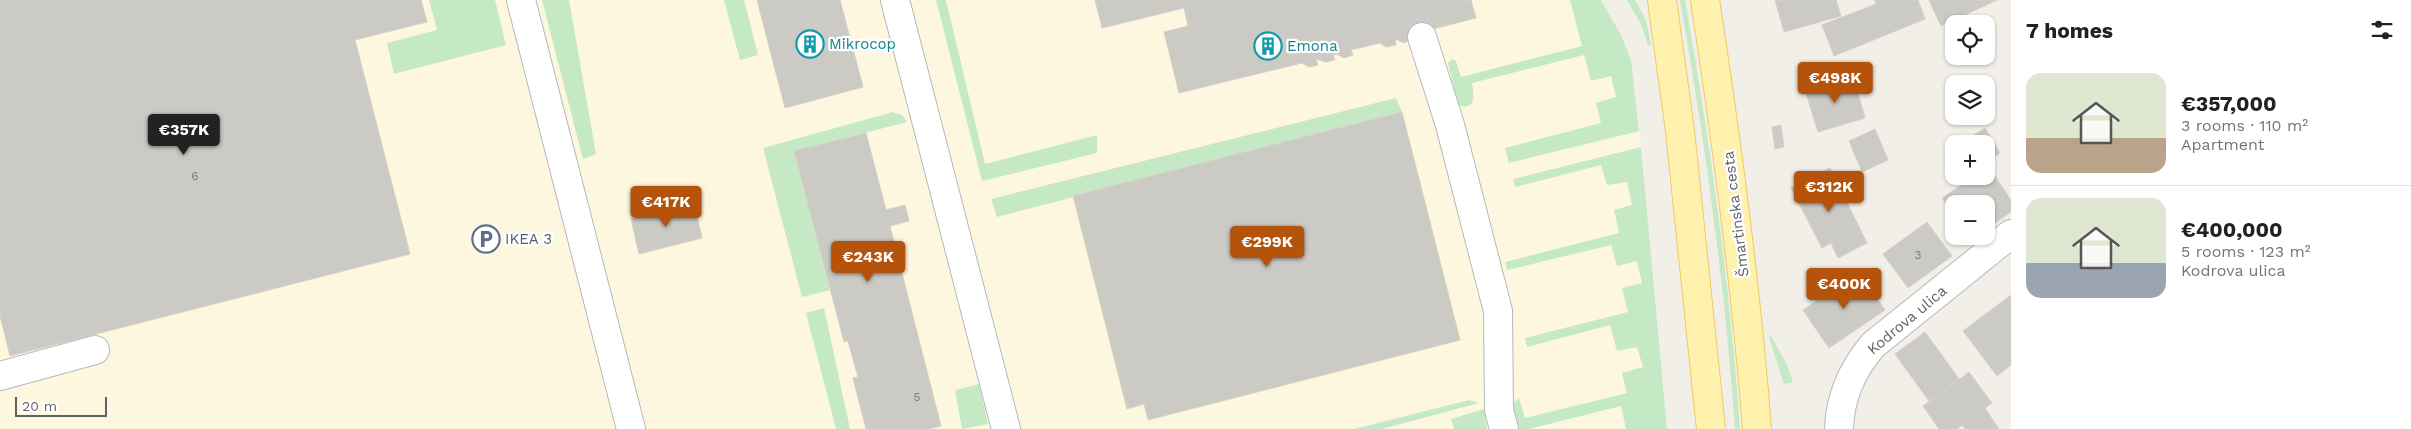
<!DOCTYPE html>
<html lang="en">
<head>
<meta charset="utf-8">
<style>
  body { margin:0; font-family:"Work Sans",sans-serif; background:#f2f2f2; color:#202124; height:100vh; display:flex; flex-direction:column; font-size:19px; white-space:nowrap }
  * { box-sizing:border-box; margin:0 }
  p { font-size:16px; color:#757577 }
  .icon { flex:none; width:28px; height:28px; fill:none; stroke:currentColor; stroke-width:2; stroke-linecap:round; stroke-linejoin:round }
  .map { position:relative; flex:1; overflow:hidden }
  .drawer { display:flex; flex-direction:column; background:#fff; width:400px }
  .drawer>* { flex:none }
  .fabs { position:absolute; left:1945px; top:15px; display:grid; gap:10px }
  .fabs a { display:grid; place-items:center; width:50px; height:50px; border-radius:10px; background:#fff; box-shadow:0 1px 4px #0004; font-size:25px }
  .scale { position:absolute; left:15px; bottom:12px; width:92px; box-sizing:border-box; padding-left:5px; border:2px solid #5f6368; border-top:0; font-size:14px; line-height:18px; white-space:nowrap; color:#5f6368; -webkit-text-stroke:4px #fff; paint-order:stroke }
  .price { position:absolute; translate:-50% -42px; padding:0 11px; border-radius:5px; background:#b45309; color:#fff; font-size:16px; line-height:32px; filter:drop-shadow(0 1px 2px #0008) }
  .price::after { content:''; position:absolute; left:50%; top:30px; width:15px; height:11px; margin-left:-8px; background:inherit; clip-path:polygon(0 0,100% 0,50% 100%) }
  .price.selected { background:#222; color:#fff }
  ul { padding:0; list-style:none }
  li { display:flex; align-items:center; gap:15px; height:125px; padding:0 15px }
  li+li { border-top:1px solid #e0e0e0 }
  li span { display:grid; place-items:center; flex:none; width:140px; height:100px; border-radius:15px; color:#555 }
  li>.icon { margin-inline-start:auto }
  span .icon { width:60px; height:60px; fill:#fffc; stroke-width:1 }
  li b { font-size:21px }
  h2 { display:flex; justify-content:space-between; align-items:center; height:60px; padding:0 15px; font-size:21px }
  main { display:flex; flex:1; min-height:0 }
  .map>svg:first-child { display:block }
  .commercial { fill:#fef7e0 }
  .green { fill:#c5e8c5 }
  .building { fill:#cccac5; stroke:#d6d1c6 }
  .lines { fill:none; stroke-linecap:round; stroke-linejoin:round }
  .minor-tunnel { stroke:#ccccc8; stroke-width:28; stroke-dasharray:28 14; stroke-linecap:butt }
  .minor-casing { stroke:#b5b8bc; stroke-width:30 }
  .major-casing { stroke:#f2c960; stroke-width:30 }
  .minor { stroke:#fff; stroke-width:28 }
  .major { stroke:#fff2af; stroke-width:28 }
  .labels { text-anchor:middle; stroke-width:4.5; stroke-linejoin:round; paint-order:stroke }
  .number-label { font-size:12px; fill:#7a7d7f }
  .culture-label { font-size:15px; fill:#0d838f; stroke:#fff; text-anchor:start }
  .street-label { font-size:15px; fill:#5f6368; stroke:#fff }
  .service-label { font-size:15px; fill:#4e5e75; stroke:#fff; text-anchor:start }
</style>
</head>
<body>
<main>
<div class="map">
<svg width="2011" height="429" viewBox="0 0 2011 429">
  <rect width="100%" height="100%" fill="#f1efe8"/>
  <path class="commercial" d="M 0,0 L 1601,0 L 1621,35 L 1631,60 L 1641,147 L 1667,429 L 0,429 Z"/>
  <path class="green" d="M 429,0 L 495,0 L 506,45 L 394,74 L 387,43 L 437,30 Z
    M 542,0 L 569,0 L 596,154 L 583,159 Z
    M 724,0 L 744,0 L 758,55 L 740,60 Z
    M 936,0 L 946,0 L 985,164 L 1097,135 L 1097,153 L 982,181 Z
    M 1570,0 L 1601,0 L 1621,35 L 1631,60 L 1639,131 L 1509,163 L 1505,148 L 1601,123 L 1596,103 L 1616,97 L 1611,76 L 1591,81 L 1584,55 L 1472,83 C 1473,93 1477,104 1465,107 L 1458,105 L 1448,63 L 1452,59 L 1456,61 L 1461,77 L 1582,46 Z
    M 1627,0 L 1635,0 L 1646,20 L 1651,45 L 1648,45 L 1641,24 Z
    M 1680,0 L 1685,0 C 1710,142 1730,285 1740,429 L 1735,429 C 1725,285 1705,142 1680,0 Z
    M 1396,98 L 1402,112 L 997,217 L 991,199 Z
    M 893,112 L 902,115 L 907,122 L 794,151 L 830,290 L 802,297 L 763,148 Z
    M 1641,147 L 1667,429 L 1626,429 L 1621,406 L 1529,429 L 1515,429 L 1512,404 L 1519,398 L 1525,418 L 1627,393 L 1622,373 L 1643,367 L 1637,347 L 1617,351 L 1610,325 L 1527,347 L 1525,338 L 1628,312 L 1622,288 L 1642,283 L 1637,261 L 1617,266 L 1611,245 L 1507,270 L 1505,262 L 1619,233 L 1614,210 L 1632,205 L 1627,182 L 1607,185 L 1601,165 L 1515,187 L 1513,179 Z
    M 824,308 L 850,429 L 836,429 L 806,313 Z
    M 1771,336 L 1787,365 L 1793,382 L 1784,384 L 1769,337 Z
    M 979,384 L 988,424 L 962,429 L 955,390 Z
    M 1469,400 L 1479,403 L 1382,429 L 1354,429 Z
    M 1484,409 L 1487,429 L 1454,429 L 1451,419 Z"/>
  <path class="building" d="M 0,0 L 421,0 L 427,22 L 355,40 L 410,254 L 10,356 L 0,316 Z
    M 757,0 L 840,0 L 863,87 L 785,108 Z
    M 1095,0 L 1471,0 L 1476,18 L 1429,30 L 1404,43 L 1395,39 L 1396,45 L 1386,47 L 1380,43 L 1351,50 L 1353,55 L 1344,58 L 1337,54 L 1333,55 L 1335,60 L 1326,62 L 1316,59 L 1318,65 L 1309,67 L 1302,63 L 1179,93 L 1164,32 L 1188,26 L 1184,8 L 1102,28 Z
    M 1775,0 L 1836,0 L 1841,16 L 1784,32 Z
    M 1874,0 L 1918,0 L 1925,19 L 1834,56 L 1822,25 L 1876,4 Z
    M 1929,0 L 1997,0 L 1941,26 Z
    M 1853,76 L 1865,118 L 1818,132 L 1805,90 Z
    M 1402,112 L 1460,340 L 1148,420 L 1144,404 L 1127,409 L 1073,196 Z
    M 1781,125 L 1784,147 L 1775,149 L 1772,127 Z
    M 1985,128 L 2000,153 L 1986,162 L 1986,144 L 1959,144 Z
    M 1875,129 L 1888,160 L 1862,172 L 1849,141 Z
    M 866,133 L 886,210 L 905,205 L 909,221 L 890,226 L 941,426 L 929,429 L 866,429 L 853,378 L 858,377 L 848,341 L 844,342 L 794,151 Z
    M 1989,167 L 2011,200 L 2011,212 L 1986,229 L 1986,204 L 1954,204 L 1954,216 L 1942,198 L 1975,176 L 1986,176 L 1986,168 Z
    M 1830,168 L 1867,243 L 1838,258 L 1831,243 L 1822,248 L 1791,188 Z
    M 694,203 L 702,238 L 639,254 L 631,219 Z
    M 1927,222 L 1952,256 L 1908,288 L 1883,254 Z
    M 1859,272 L 1885,310 L 1829,348 L 1803,310 Z
    M 2011,295 L 2011,365 L 1997,376 L 1963,331 Z
    M 1925,332 L 1959,379 L 1929,401 L 1895,354 Z
    M 1969,372 L 1992,403 L 1957,429 L 1939,429 L 1923,406 Z
    M 1985,408 L 1999,429 L 1965,429 L 1962,425 Z"/>
  <g class="lines">
    <path class="minor-tunnel" d="M 1411,0 L 1422,37"/>
    <g class="minor-casing">
      <path id="minor" d="M 521,0 L 631,429
        M 895,0 L 1006,429
        M 1422,37 L 1450,125 L 1498,311 L 1499,410 L 1504,429
        M 0,376 L 95,350
        M 1839,429 C 1840,396 1852,370 1873,345 L 2011,234"/>
    </g>
    <g class="major-casing">
      <path id="major" d="M 1662,0 L 1680,131 L 1711,429
        M 1705,0 C 1727,143 1746,285 1757,429"/>
    </g>
    <use href="#minor" class="minor"/>
    <use href="#major" class="major"/>
  </g>
  <defs>
    <g id="building-ring" transform="scale(1.4375)"><circle r="9.5" fill="#fff" stroke="#0f9aa8" stroke-width="1.5"/><path d="M-4-6H4V6H1V3H-1V6H-4ZM-2.5-4.3h1.7v1.8h-1.7ZM.8-4.3h1.7v1.8H.8ZM-2.5-1h1.7V.8h-1.7ZM.8-1h1.7V.8H.8Z" fill="#0f9aa8"/></g>
    <g id="parking-ring" transform="scale(1.4375)"><circle r="9.5" fill="#fff" stroke="#5c6f8a" stroke-width="1.5"/><path d="M-3.5-5.5H1a3.5 3.5 0 0 1 0 7H-1V5.5H-3.5ZM-1-3.4V-.6H.8a1.4 1.4 0 0 0 0-2.8Z" fill="#5c6f8a"/></g>
  </defs>
  <g fill-rule="evenodd">
    <use href="#building-ring" x="810" y="44"/>
    <use href="#building-ring" x="1268" y="46"/>
    <use href="#parking-ring" x="486" y="239"/>
  </g>
  <g class="labels">
    <g class="number-label">
      <text x="195" y="180">6</text>
      <text x="1918" y="259">3</text>
      <text x="917" y="401">5</text>
    </g>
    <g class="culture-label">
      <text x="829" y="49">Mikrocop</text>
      <text x="1287" y="51">Emona</text>
    </g>
    <g class="street-label">
      <text transform="translate(1736 214) rotate(-97)" y="5">Šmartinska cesta</text>
      <text transform="translate(1907 320) rotate(-40)" y="5">Kodrova ulica</text>
    </g>
    <g class="service-label">
      <text x="505" y="244">IKEA 3</text>
    </g>
  </g>
</svg>
<div class="fabs">
<a><svg class="icon" aria-label="locate" viewBox="0 0 24 24"><circle cx="12" cy="12" r="6"/><path d="M12 2v4M12 18v4M2 12h4M18 12h4"/></svg></a>
<a><svg class="icon" aria-label="layers" viewBox="0 0 24 24"><path d="M12 4l9 5-9 5-9-5zM3 14l9 5 9-5"/></svg></a>
<a>+</a>
<a>−</a>
</div>
<div class="scale">20 m</div>
<b class="price" style="left:1835px;top:104px">€498K</b>
<b class="price selected" style="left:184px;top:156px">€357K</b>
<b class="price" style="left:1829px;top:213px">€312K</b>
<b class="price" style="left:666px;top:228px">€417K</b>
<b class="price" style="left:1267px;top:268px">€299K</b>
<b class="price" style="left:868px;top:283px">€243K</b>
<b class="price" style="left:1844px;top:310px">€400K</b>
</div>
<section class="drawer">
<h2>7 homes<svg class="icon" aria-label="filters" viewBox="0 0 24 24"><path d="M4 7h16M4 17h16"/><circle cx="9" cy="7" r="2"/><circle cx="15" cy="17" r="2"/></svg></h2>
<ul>
<li><span style="background:linear-gradient(#dfe7d0 65%,#b9a48a 0)"><svg class="icon" aria-label="home" viewBox="0 0 24 24"><path d="M3 11l9-7 9 7M6 9v11h12V9"/></svg></span><div><b>€357,000</b><p>3 rooms · 110 m²</p><p>Apartment</p></div></li>
<li><span style="background:linear-gradient(#dfe7d0 65%,#9aa5b1 0)"><svg class="icon" aria-label="home" viewBox="0 0 24 24"><path d="M3 11l9-7 9 7M6 9v11h12V9"/></svg></span><div><b>€400,000</b><p>5 rooms · 123 m²</p><p>Kodrova ulica</p></div></li>
</ul>
</section>
</main>
</body>
</html>
